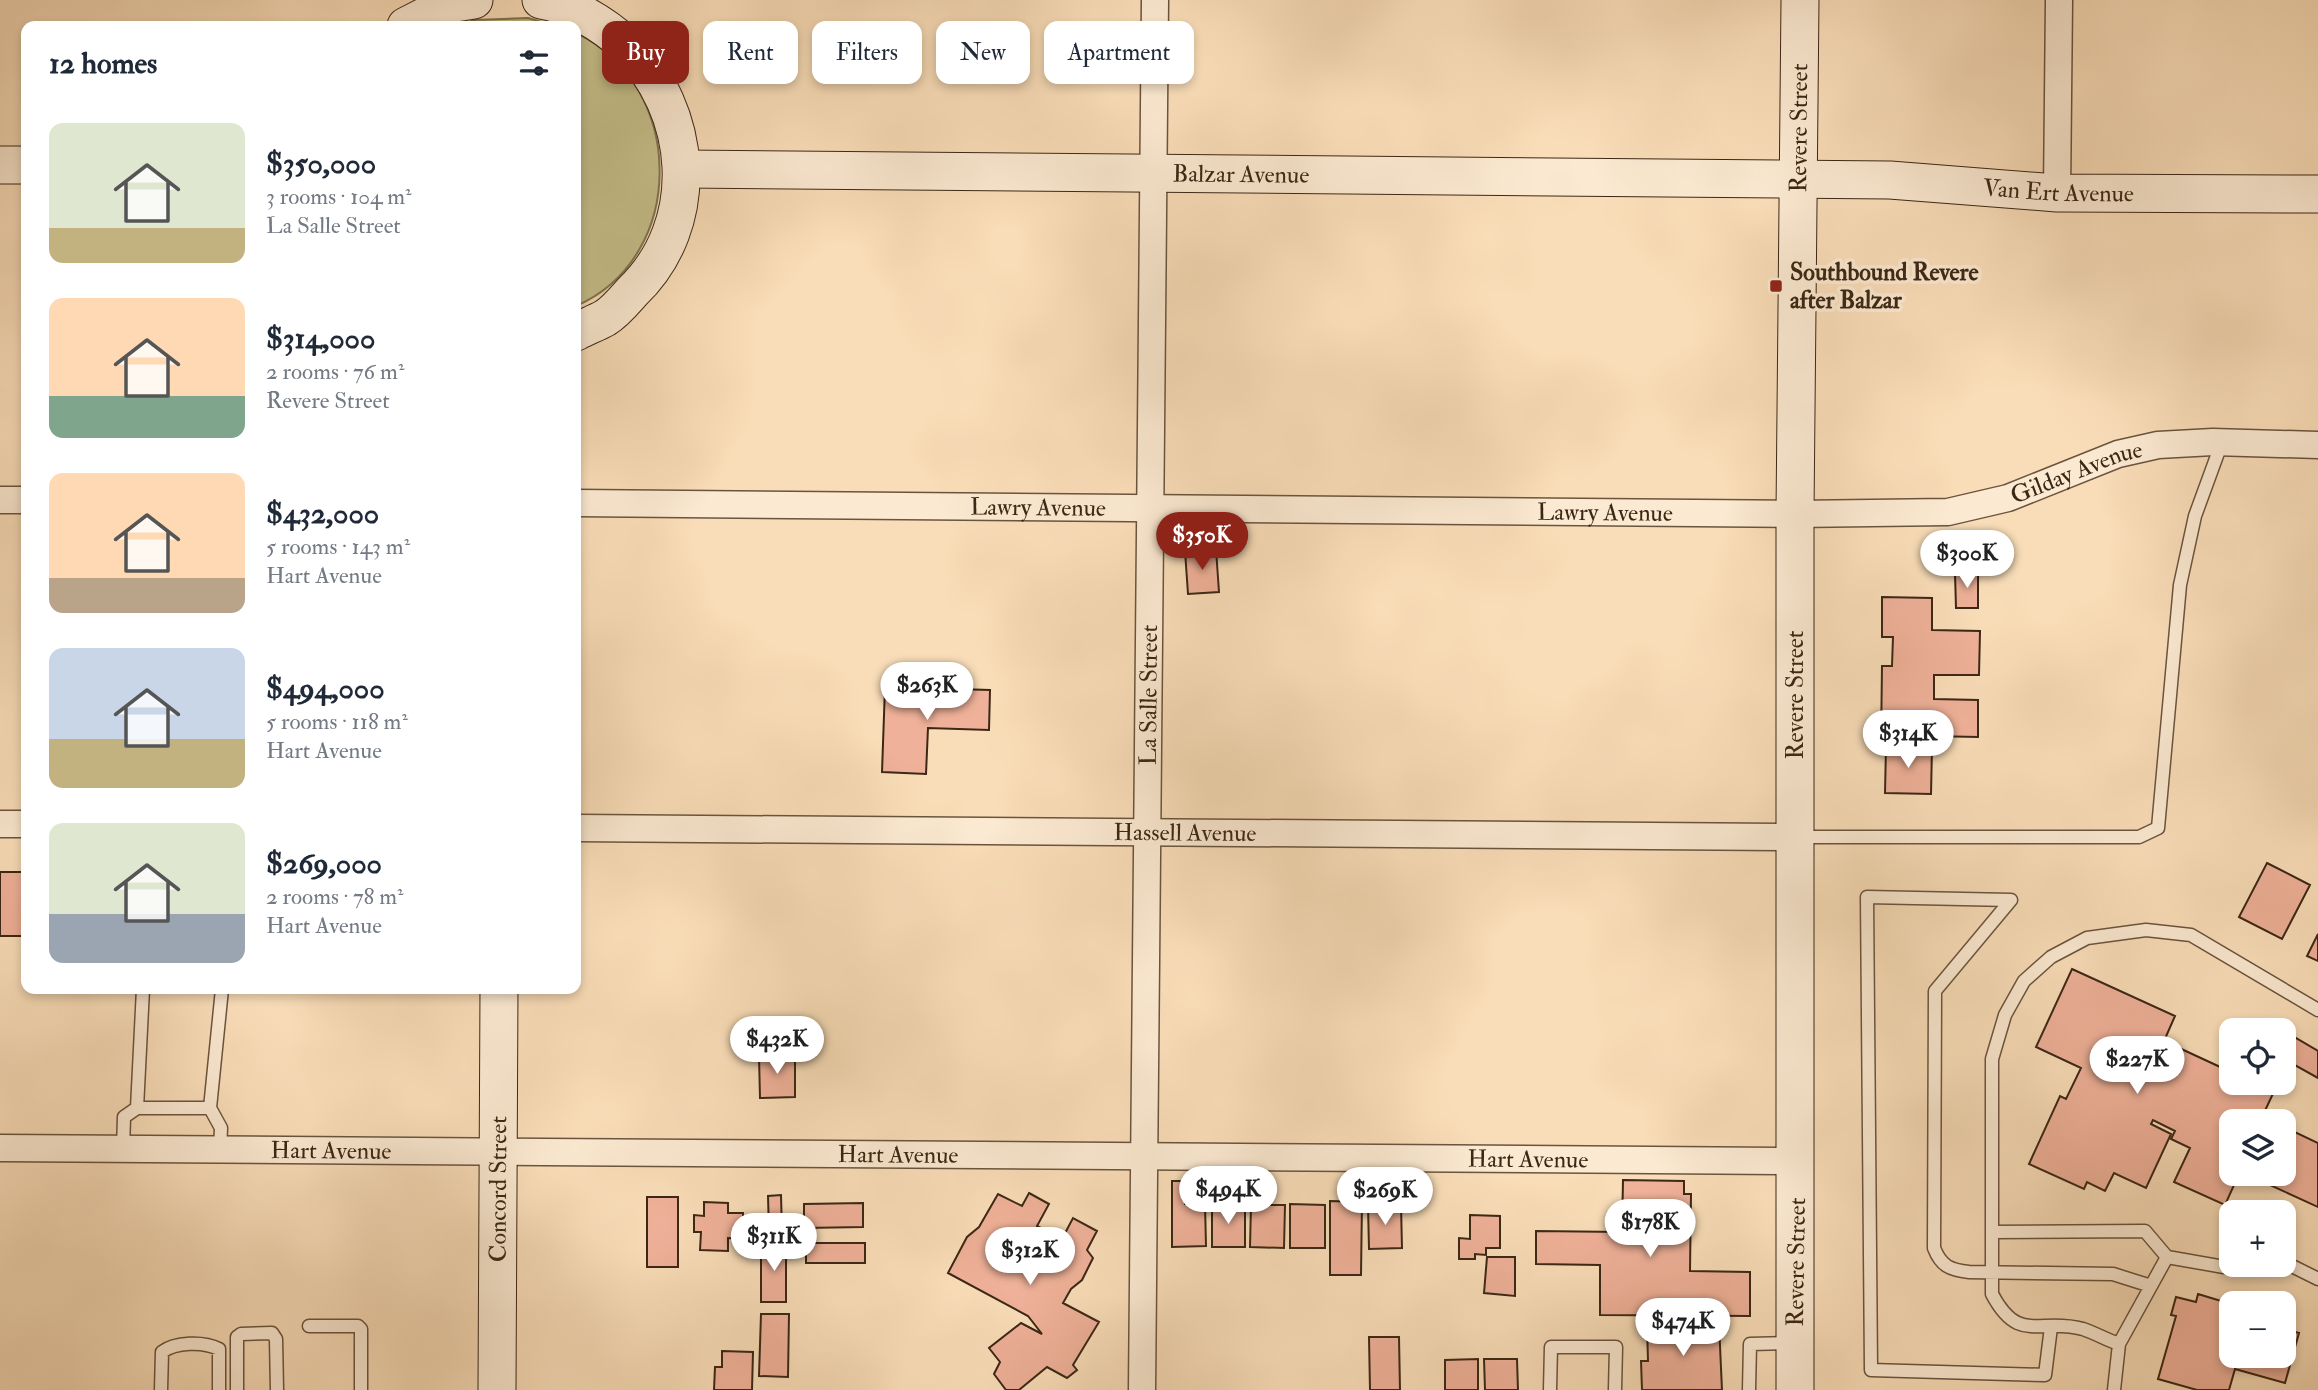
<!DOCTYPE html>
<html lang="en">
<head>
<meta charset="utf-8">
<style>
  body { margin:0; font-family:"IM FELL Double Pica",serif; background:#f6f6f7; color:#1f2937; height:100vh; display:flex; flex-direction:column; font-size:26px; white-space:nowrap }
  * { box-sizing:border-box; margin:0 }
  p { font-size:23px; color:#747a83 }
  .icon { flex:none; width:38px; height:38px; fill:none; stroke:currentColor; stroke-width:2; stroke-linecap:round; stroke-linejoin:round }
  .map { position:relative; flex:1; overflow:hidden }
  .side { position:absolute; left:21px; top:21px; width:560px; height:973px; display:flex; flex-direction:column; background:#fff; border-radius:14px; box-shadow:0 4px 10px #0003 }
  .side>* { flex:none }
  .banner { position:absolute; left:602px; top:21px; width:665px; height:63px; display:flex; gap:14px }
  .fabs { position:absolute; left:2219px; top:1018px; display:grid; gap:14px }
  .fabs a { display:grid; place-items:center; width:77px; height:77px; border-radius:14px; background:#fff; box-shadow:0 4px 10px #0003; font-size:35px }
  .price { position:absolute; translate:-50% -60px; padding:0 16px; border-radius:24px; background:#fff; color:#222; font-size:23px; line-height:46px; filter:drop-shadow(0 2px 4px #0008) }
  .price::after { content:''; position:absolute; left:50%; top:42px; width:21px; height:16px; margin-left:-10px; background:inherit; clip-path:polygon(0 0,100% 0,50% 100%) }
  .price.on { background:#8f2418; color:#fff }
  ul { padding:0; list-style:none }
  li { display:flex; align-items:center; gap:21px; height:175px; padding:0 28px }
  li span { display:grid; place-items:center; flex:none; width:196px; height:140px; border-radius:14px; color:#555 }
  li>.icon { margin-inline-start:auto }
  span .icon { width:84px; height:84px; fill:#fffc; stroke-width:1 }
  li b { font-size:30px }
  h2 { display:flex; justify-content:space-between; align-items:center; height:84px; padding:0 28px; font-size:30px }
  .chip { padding:0 24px; border-radius:14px; background:#fff; box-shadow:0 4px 10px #0003; font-size:24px; line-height:63px }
  .chip.on { background:#8f2418; color:#fff }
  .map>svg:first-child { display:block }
  .green { fill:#c5bf8a; stroke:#807350; stroke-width:2 }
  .building { fill:#efb199; stroke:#3b2715; stroke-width:2 }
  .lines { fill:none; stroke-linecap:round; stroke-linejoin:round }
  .lane-casing { stroke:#6a543e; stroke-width:15 }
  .street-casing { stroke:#6a543e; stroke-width:29 }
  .secondary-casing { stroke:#3b2715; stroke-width:39 }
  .lane { stroke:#fbe9d1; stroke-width:12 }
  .street { stroke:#fbe9d1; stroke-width:26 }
  .secondary { stroke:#fbe9d1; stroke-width:37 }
  .poi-dot { fill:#8f2418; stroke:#fbe9d1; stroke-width:2.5 }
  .labels { text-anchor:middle; stroke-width:7; stroke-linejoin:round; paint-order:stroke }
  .street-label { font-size:24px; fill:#3b2715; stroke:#fbe9d1 }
  .poi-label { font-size:24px; font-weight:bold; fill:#3b2715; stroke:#fbe9d1; text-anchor:start }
</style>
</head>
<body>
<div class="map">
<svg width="2318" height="1390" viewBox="0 0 2318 1390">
  <rect width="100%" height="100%" fill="#f9ddb8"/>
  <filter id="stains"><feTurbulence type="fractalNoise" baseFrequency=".00286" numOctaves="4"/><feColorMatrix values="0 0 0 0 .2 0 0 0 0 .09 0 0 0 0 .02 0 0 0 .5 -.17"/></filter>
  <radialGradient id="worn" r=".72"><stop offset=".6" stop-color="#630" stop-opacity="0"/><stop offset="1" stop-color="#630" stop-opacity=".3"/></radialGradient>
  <path class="green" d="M 528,18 L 555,26 L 460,26 L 474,20 Z
    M 576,33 C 686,84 689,257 576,306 Z"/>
  <path class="building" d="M 1216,549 L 1219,592 L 1188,594 L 1185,551 Z
    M 1955,573 L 1978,573 L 1978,608 L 1956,608 Z
    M 1882,597 L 1932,598 L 1932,630 L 1980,631 L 1979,675 L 1934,675 L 1934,699 L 1978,700 L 1978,737 L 1930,736 L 1930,744 L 1881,744 L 1882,666 L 1892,666 L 1893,637 L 1882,637 Z
    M 885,687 L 990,690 L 989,730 L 928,728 L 926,774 L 882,772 Z
    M 1886,746 L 1932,747 L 1931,794 L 1885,793 Z
    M 2267,863 L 2310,885 L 2282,939 L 2239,917 Z
    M 0,872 L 26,872 L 26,936 L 0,936 Z
    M 2318,934 L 2318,961 L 2307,956 Z
    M 2072,969 L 2175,1016 L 2164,1041 L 2231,1072 L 2231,1083 L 2278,1083 L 2262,1117 L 2272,1122 L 2231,1122 L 2231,1174 L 2239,1174 L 2225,1205 L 2174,1182 L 2190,1148 L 2171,1139 L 2175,1131 L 2153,1120 L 2151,1124 L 2171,1134 L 2146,1188 L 2114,1173 L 2105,1191 L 2087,1182 L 2084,1189 L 2029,1164 L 2060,1096 L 2066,1099 L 2081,1068 L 2036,1047 Z
    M 2284,1031 L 2318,1051 L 2318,1078 L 2284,1059 Z
    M 795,1055 L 795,1097 L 760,1098 L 759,1056 Z
    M 2284,1127 L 2318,1143 L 2318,1207 L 2246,1174 L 2284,1174 Z
    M 1623,1180 L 1684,1181 L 1684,1194 L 1691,1194 L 1690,1271 L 1750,1272 L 1750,1316 L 1600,1315 L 1600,1265 L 1536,1264 L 1536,1231 L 1622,1232 Z
    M 1172,1181 L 1185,1181 L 1185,1204 L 1205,1204 L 1206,1246 L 1172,1247 Z
    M 1029,1193 L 1049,1204 L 1037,1226 L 1062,1239 L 1073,1218 L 1097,1231 L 1087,1250 L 1093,1258 L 1082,1280 L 1071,1289 L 1063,1303 L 1099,1322 L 1073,1365 L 1077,1370 L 1067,1378 L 1047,1367 L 1019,1390 L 1006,1390 L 994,1374 L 1000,1362 L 989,1348 L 1021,1323 L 1042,1334 L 1028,1316 L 948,1273 L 967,1237 L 979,1227 L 998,1194 L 1022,1206 Z
    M 781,1195 L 782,1232 L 769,1232 L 768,1196 Z
    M 647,1197 L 678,1197 L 678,1267 L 647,1267 Z
    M 1330,1201 L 1362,1202 L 1361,1275 L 1330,1275 Z
    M 704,1202 L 728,1203 L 728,1213 L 743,1213 L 743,1239 L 728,1238 L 728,1251 L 700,1250 L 701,1232 L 694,1232 L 694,1215 L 704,1216 Z
    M 863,1203 L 863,1227 L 804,1228 L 804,1204 Z
    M 1212,1204 L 1245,1204 L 1245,1247 L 1212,1247 Z
    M 1290,1204 L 1325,1205 L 1325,1248 L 1290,1248 Z
    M 1251,1205 L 1285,1205 L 1284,1248 L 1250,1247 Z
    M 1401,1205 L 1402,1248 L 1369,1249 L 1368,1206 Z
    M 1470,1215 L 1500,1216 L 1500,1248 L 1486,1248 L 1486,1255 L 1475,1254 L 1475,1259 L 1459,1259 L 1459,1238 L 1470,1239 Z
    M 786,1243 L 786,1302 L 761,1302 L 761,1244 Z
    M 806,1243 L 865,1243 L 865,1263 L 806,1263 Z
    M 1487,1257 L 1515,1257 L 1515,1296 L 1484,1293 Z
    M 2198,1294 L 2231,1304 L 2231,1356 L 2284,1356 L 2284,1329 L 2299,1333 L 2285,1383 L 2235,1369 L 2229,1390 L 2197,1390 L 2158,1379 L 2176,1316 L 2171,1315 L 2176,1297 L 2196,1302 Z
    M 761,1314 L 789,1314 L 788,1377 L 759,1376 Z
    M 1719,1324 L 1722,1390 L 1642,1390 L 1641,1361 L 1648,1361 L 1647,1326 Z
    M 1369,1337 L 1399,1337 L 1400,1390 L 1370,1390 Z
    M 722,1351 L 753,1352 L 752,1390 L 714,1390 L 715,1367 L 722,1367 Z
    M 1478,1359 L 1478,1390 L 1445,1390 L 1445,1360 Z
    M 1484,1359 L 1517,1359 L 1518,1390 L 1485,1390 Z"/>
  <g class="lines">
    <g class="lane-casing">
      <path id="lane" d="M 1799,837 L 2139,837 L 2158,828 L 2180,585 L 2195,516 L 2222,442
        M 143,989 L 137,1108 L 210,1108 L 222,989
        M 210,1108 L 221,1128 L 220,1150
        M 123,1149 L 124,1117 L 137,1108
        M 1992,1232 L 2145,1231 L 2167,1257
        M 2284,1262 L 2318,1279
        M 309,1326 L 358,1326 L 361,1329 L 361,1390
        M 2051,1327 L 2045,1375 L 1871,1370 L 1867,897 L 2011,900 L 1935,991 L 1934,1248 C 1941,1266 1950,1270 1969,1272 L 2113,1274 L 2151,1286
        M 2119,1344 L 2167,1257 L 2224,1267 L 2232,1265
        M 161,1390 L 162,1352 C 175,1342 203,1341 219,1349 L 219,1390
        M 237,1390 L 237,1337 L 241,1334 L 272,1333 L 276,1339 L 277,1390
        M 1550,1390 L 1551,1347 L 1616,1347 L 1615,1390
        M 1749,1390 L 1750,1344 L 1791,1343
        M 2114,1390 L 2119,1344 C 2107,1340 2095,1333 2083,1329 C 2039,1317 2019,1345 1992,1294 L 1992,1059 L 2005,1015 L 2024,981 L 2051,957 L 2087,938 L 2146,930 L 2191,935 L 2318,1010"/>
    </g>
    <g class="street-casing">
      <g id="street">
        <path d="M 2057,193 L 2059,0"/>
        <path d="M 0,500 L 26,500"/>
        <path id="s1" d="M 576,503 L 1795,514 L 1948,512 L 2008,498 L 2118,454 L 2158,445 L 2213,442 L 2318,445"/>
        <path d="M 0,824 L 26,824"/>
        <path id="s2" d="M 576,828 L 1795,837"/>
        <path id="s3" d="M 0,1148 L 1797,1161"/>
        <path id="s4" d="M 1142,1390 L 1155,0"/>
      </g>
    </g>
    <g class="secondary-casing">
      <g id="secondary">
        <path d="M 541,0 C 572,5 602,23 625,44 C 694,110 703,224 632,292 C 624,301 615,312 605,318 C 596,323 585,327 576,332"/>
        <path d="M 406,26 L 449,4 L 474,0"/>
        <path d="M 0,165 L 26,165"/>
        <path id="s5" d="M 683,169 L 1890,180 L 2057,193 L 2318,194"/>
        <path id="s6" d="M 497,1390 L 499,989"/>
        <path id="s7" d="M 1795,1390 L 1795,514 L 1800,0"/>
      </g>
    </g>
    <use href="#lane" class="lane"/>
    <use href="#street" class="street"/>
    <use href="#secondary" class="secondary"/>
  </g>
  <rect class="poi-dot" x="1769" y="279" width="14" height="14" rx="3.5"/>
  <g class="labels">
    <g class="street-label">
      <text dy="8" stroke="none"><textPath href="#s7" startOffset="1262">Revere Street</textPath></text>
      <text dy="8" stroke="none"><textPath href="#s5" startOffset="558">Balzar Avenue</textPath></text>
      <text dy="8" stroke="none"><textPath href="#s5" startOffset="1376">Van Ert Avenue</textPath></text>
      <text dy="8" stroke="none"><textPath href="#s1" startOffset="1507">Gilday Avenue</textPath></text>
      <text dy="8" stroke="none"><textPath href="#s1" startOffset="462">Lawry Avenue</textPath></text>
      <text dy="8" stroke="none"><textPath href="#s1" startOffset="1029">Lawry Avenue</textPath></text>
      <text dy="8" stroke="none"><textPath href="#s4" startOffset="695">La Salle Street</textPath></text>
      <text transform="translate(1795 695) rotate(-90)" y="8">Revere Street</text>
      <text dy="8" stroke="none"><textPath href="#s2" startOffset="609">Hassell Avenue</textPath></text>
      <text dy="8" stroke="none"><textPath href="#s3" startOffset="331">Hart Avenue</textPath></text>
      <text dy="8" stroke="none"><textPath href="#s3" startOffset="898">Hart Avenue</textPath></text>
      <text dy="8" stroke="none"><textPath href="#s3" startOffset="1528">Hart Avenue</textPath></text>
      <text dy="8" stroke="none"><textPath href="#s6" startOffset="201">Concord Street</textPath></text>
      <text transform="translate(1796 1262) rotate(-89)" y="8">Revere Street</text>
    </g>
    <g class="poi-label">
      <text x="1790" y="280">Southbound Revere<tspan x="1790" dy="28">after Balzar</tspan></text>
    </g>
  </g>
  <rect width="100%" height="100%" filter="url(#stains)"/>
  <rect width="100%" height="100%" fill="url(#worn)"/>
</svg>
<div class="fabs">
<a><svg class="icon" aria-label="locate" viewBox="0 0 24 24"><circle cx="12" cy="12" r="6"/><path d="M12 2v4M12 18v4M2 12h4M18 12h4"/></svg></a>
<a><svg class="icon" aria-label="layers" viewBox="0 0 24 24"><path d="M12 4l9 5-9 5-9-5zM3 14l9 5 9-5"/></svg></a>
<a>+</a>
<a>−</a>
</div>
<b class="price on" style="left:1202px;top:572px">$350K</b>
<b class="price" style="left:1967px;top:590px">$300K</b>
<b class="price" style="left:927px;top:722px">$263K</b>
<b class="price" style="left:1908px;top:770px">$314K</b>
<b class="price" style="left:777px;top:1076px">$432K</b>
<b class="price" style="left:2137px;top:1096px">$227K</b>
<b class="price" style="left:1228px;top:1226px">$494K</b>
<b class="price" style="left:1385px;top:1227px">$269K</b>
<b class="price" style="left:1650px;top:1259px">$178K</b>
<b class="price" style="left:774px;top:1273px">$311K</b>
<b class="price" style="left:1030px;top:1287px">$312K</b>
<b class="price" style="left:1683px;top:1358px">$474K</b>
<div class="banner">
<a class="chip on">Buy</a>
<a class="chip">Rent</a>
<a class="chip">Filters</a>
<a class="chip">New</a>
<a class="chip">Apartment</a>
</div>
<section class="side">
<h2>12 homes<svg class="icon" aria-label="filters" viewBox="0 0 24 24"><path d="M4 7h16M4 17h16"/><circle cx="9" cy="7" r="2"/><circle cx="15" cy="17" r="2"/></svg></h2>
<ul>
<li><span style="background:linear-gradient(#dfe7d0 75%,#c2b280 0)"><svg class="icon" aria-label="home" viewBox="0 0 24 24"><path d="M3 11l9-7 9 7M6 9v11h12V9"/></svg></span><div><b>$350,000</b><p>3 rooms · 104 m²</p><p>La Salle Street</p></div></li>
<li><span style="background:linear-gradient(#ffd9b3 70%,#7fa58c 0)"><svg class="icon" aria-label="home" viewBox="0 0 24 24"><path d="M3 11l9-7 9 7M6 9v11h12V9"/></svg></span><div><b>$314,000</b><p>2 rooms · 76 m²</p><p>Revere Street</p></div></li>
<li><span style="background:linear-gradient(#ffd9b3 75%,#b9a48a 0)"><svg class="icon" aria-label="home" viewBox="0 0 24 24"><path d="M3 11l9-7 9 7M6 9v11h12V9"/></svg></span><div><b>$432,000</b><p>5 rooms · 143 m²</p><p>Hart Avenue</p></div></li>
<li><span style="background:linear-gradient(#c9d6e8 65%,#c2b280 0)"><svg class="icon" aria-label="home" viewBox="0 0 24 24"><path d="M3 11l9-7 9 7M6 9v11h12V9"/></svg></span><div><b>$494,000</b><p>5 rooms · 118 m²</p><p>Hart Avenue</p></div></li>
<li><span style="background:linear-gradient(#dfe7d0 65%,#9aa5b1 0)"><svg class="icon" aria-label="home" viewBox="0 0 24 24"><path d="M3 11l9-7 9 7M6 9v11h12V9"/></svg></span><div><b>$269,000</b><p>2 rooms · 78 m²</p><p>Hart Avenue</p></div></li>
</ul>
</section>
</div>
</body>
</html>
